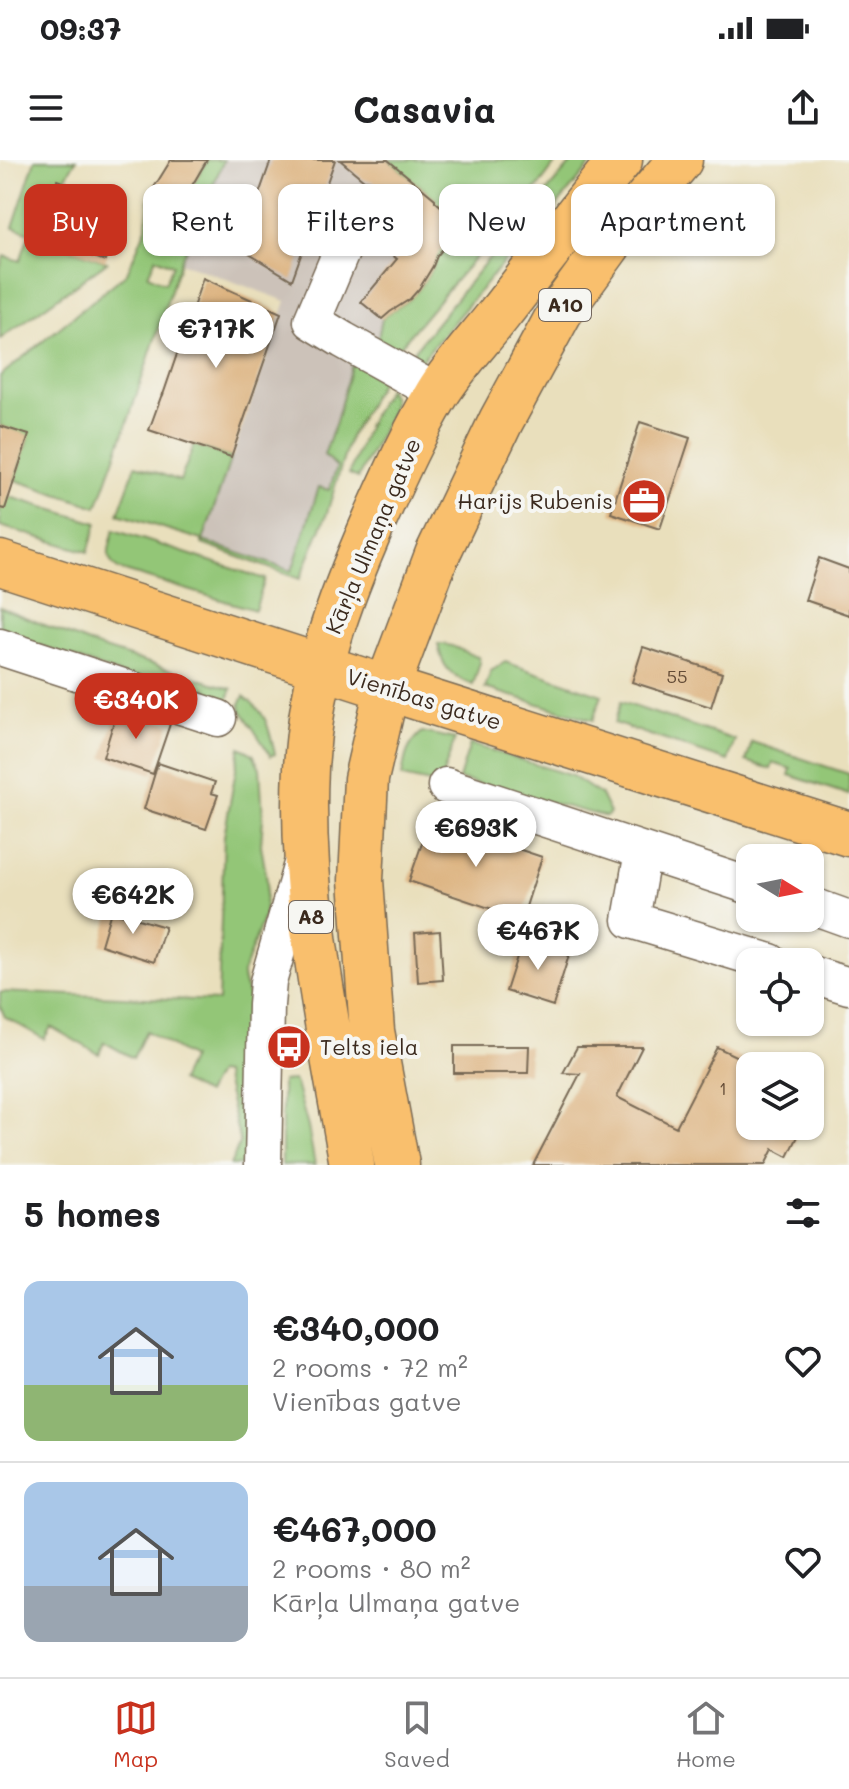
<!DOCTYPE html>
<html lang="en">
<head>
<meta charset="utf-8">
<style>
  body { margin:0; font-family:Mali,sans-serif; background:#f6f6f6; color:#202124; height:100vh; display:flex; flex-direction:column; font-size:30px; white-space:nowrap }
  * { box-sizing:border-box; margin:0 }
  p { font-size:26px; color:#757577 }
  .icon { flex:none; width:44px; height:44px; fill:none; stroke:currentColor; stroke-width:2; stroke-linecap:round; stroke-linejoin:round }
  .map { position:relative; height:1005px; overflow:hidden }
  .drawer { display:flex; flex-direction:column; background:#fff; flex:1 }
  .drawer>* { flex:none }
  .banner { position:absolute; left:24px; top:24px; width:802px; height:72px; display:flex; gap:16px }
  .needle { width:52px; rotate:100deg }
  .fabs { position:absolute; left:736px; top:684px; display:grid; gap:16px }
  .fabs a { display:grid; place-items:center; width:88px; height:88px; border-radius:16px; background:#fff; box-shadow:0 2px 6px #0004; font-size:40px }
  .price { position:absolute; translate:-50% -68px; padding:0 18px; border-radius:28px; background:#fff; color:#222; font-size:26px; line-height:52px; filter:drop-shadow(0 2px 4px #0008) }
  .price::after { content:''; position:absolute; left:50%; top:48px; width:24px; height:18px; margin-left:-12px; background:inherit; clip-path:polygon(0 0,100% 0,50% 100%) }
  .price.selected { background:#c8321e; color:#fff }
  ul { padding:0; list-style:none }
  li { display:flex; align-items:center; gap:24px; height:200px; padding:0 24px }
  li+li { border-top:2px solid #e0e0e0 }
  li span { display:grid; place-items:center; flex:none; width:224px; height:160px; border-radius:16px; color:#555 }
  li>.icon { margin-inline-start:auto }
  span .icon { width:96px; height:96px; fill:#fffc; stroke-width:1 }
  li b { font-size:34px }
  h2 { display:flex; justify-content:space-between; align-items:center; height:96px; padding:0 24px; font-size:34px }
  .pill { padding:0 28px; border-radius:16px; background:#fff; box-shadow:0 2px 6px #0004; font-size:28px; line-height:72px }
  .pill.selected { background:#c8321e; color:#fff }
  .status { display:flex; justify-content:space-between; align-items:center; height:56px; padding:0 40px; background:#fff; direction:ltr }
  .status svg { height:22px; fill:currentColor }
  header { display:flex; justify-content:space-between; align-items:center; height:104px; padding:0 24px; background:#fff; font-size:36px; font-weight:700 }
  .dock { display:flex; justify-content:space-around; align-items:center; height:112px; border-top:2px solid #e0e0e0; background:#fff; font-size:22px; color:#757577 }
  .dock a { display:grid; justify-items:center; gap:4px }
  .dock .selected { color:#c8321e }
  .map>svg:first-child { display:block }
  .industrial { fill:#ccc2b9 }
  .green { fill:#93c677; stroke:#67784a; stroke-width:2; fill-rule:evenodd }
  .building { fill:#ddb481 }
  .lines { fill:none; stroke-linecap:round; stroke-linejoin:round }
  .minor-casing { stroke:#786955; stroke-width:39 }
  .major-casing { stroke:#786955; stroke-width:47 }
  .highway-casing { stroke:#786955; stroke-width:47 }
  .minor { stroke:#fff; stroke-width:36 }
  .major { stroke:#f9bf6d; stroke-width:44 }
  .highway { stroke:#f9bf6d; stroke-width:44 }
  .labels { text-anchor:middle; stroke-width:8; stroke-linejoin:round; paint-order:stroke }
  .number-label { font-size:18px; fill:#644c37 }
  .shield { fill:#f6f6f2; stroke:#73675e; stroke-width:2 }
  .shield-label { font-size:20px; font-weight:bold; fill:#3b2a1e }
  .poi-label { font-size:22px; fill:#3b2a1e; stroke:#f6f6f2; text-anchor:end }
  .street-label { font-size:22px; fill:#3b2a1e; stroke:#f6f6f2 }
</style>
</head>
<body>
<div class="status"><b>09:37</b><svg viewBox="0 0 49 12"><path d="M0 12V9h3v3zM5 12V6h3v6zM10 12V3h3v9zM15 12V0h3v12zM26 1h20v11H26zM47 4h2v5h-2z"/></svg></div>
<header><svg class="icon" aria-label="menu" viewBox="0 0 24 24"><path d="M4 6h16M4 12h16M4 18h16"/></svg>Casavia<svg class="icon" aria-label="share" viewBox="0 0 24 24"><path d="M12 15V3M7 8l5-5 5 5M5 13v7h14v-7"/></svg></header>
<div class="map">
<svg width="849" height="1005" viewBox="0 0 849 1005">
  <rect width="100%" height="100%" fill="#f6f6f2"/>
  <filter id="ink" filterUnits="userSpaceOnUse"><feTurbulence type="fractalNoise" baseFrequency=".0125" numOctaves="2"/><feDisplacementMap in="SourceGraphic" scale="16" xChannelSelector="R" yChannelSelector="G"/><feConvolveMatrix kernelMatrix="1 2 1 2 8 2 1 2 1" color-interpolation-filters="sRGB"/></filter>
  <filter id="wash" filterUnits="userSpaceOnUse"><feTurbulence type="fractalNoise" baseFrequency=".006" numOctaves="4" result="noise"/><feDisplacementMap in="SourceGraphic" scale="32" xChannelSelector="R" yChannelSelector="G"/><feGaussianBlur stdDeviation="1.8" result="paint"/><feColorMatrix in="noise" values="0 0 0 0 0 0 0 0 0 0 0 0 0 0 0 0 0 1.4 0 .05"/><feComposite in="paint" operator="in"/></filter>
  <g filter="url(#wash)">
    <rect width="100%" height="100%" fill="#e9dfbc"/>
    <path class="industrial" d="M 224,0 L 388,0 L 435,39 L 435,41 L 462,65 L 437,96 L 433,106 L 419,129 L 410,139 L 390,152 L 376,187 L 329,331 L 319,328 L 292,411 L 203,381 L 286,141 L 180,102 Z"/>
    <path class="green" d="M 35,0 L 76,0 L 63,22 L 57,21 L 38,77 L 107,102 L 0,179 L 0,108 L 4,96 L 20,101 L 30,73 L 13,67 Z
      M 203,0 L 224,0 L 180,102 L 128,261 L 97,347 L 15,320 L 29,276 L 0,266 L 0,216 L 127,113 L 146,68 L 150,34 L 177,50 L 206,2 ZM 156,98 L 173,105 L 165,123 L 148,115 Z
      M 388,0 L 558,0 L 538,27 L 454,122 L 392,196 L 376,187 L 382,159 L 390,152 L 410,139 L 419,129 L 433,106 L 437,96 L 435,39 Z
      M 574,0 L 595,0 L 529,79 L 525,77 L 419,203 L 405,202 L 484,104 Z
      M 358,203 L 381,221 L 350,277 L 326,356 L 300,419 L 202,384 L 202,380 L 118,354 L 136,305 L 180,321 L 194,285 L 231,297 L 203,381 L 292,411 L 319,327 L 329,330 L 337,307 L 324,295 L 336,262 L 351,206 Z
      M 388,228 L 393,239 L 391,253 L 358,318 L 349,314 L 370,260 Z
      M 0,334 L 97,363 L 88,392 L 0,366 Z
      M 114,370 L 265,419 L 255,450 L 118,409 C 103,399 110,385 114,370 Z
      M 0,447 L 101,488 L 232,529 L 227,541 L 218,547 L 207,537 L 207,529 L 196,527 L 192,540 L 0,471 Z
      M 438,484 C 453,483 464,493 478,497 L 480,503 L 473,525 C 451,516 442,508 438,484 Z
      M 505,502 L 602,535 L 593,560 L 485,528 L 491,511 Z
      M 244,536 C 268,554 268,566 275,594 L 271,596 L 241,550 L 240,544 Z
      M 621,542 L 735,580 L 728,601 L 614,563 Z
      M 422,572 L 455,579 L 443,614 L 430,623 L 402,617 C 405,596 406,587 422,572 Z
      M 752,582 L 849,614 L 849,635 L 789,615 L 791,609 L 773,603 L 771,609 L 746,601 Z
      M 470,584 L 572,616 L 601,635 L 610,653 L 606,657 L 459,619 Z
      M 240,587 L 253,594 L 260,608 L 263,658 L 261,685 L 267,721 L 264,756 L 243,812 C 242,824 250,837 254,848 L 253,1005 L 230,1005 L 240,983 L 224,914 L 217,913 L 206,934 L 180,921 L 191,898 L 146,871 L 133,898 L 104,882 L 99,894 L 51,867 L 44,879 L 5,857 L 0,846 L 0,832 L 218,841 L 224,676 Z
      M 293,920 L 296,924 L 308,967 L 315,1005 L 282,1005 L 282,921 Z"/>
    <g id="blocks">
      <path class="building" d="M 171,0 L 207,0 L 177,51 L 150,34 Z
        M 271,0 L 335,0 L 292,120 L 231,83 L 249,34 L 258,37 Z
        M 340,0 L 388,0 L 435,39 L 435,41 L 462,65 L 437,96 L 433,106 L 419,129 L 410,139 L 390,152 L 382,159 L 361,142 L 397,99 L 370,77 L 376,64 L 392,43 L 383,36 L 379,27 L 372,21 L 364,20 Z
        M 57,20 L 125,44 L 105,101 L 38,77 Z
        M 203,118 L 281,153 L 231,297 L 149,270 L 162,234 L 163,235 Z
        M 640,262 L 690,278 L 660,369 L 611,353 Z
        M 0,266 L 29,275 L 5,349 L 0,348 Z
        M 819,398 L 849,409 L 849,455 L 805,440 Z
        M 643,487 L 722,513 L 711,547 L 632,522 Z
        M 118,548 L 170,564 L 153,614 L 103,597 Z
        M 158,603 L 215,622 L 211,633 L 218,635 L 206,669 L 144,649 Z
        M 430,660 L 542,697 L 522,759 L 409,721 Z
        M 111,751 L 165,767 L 154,802 L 101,785 Z
        M 440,771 L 443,820 L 418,822 L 415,773 Z
        M 523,778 L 570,792 L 553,846 L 506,831 Z
        M 454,886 L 529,886 L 528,913 L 454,913 Z
        M 577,887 L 642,887 L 617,937 L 676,967 L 717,887 L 750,903 L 750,966 L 803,966 L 788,997 L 773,989 L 765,1005 L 533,1005 L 580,914 L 563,913 Z"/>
    </g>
  </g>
  <g filter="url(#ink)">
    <use href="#blocks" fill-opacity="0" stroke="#786955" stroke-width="2"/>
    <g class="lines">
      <g class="minor-casing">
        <path id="minor" d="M 363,40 L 312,161 L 343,180 L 438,233
          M 0,487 L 218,558
          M 446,626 L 750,726
          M 643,691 L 631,760 L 770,802
          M 810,745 L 849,759
          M 810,814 L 849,826
          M 263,1005 L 266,845 L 268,822 L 302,704"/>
      </g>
      <g class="major-casing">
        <path id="major" d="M 387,528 L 849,674"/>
      </g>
      <g class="highway-casing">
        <path id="highway" d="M 0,403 L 387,528
          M 352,1005 C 330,874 299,742 306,608 C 311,516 338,443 375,359 C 394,317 413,274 437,234 C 454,206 480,179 500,153 C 540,102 579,51 620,0
          M 397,1005 L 372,871 L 361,720 L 366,619 L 387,528 L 437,395 L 501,261 L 560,152 L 613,79 L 680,0"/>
      </g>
      <use href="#minor" class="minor"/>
      <use href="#major" class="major"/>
      <use href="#highway" class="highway"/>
    </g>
  </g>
  <defs>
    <g id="office-disc" transform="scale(2.3)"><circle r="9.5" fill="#c8321e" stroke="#f6f6f2"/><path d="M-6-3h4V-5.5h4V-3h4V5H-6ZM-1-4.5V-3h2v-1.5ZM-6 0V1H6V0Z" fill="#fff"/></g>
    <g id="bus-disc" transform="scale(2.3)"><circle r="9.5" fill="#c8321e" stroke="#f6f6f2"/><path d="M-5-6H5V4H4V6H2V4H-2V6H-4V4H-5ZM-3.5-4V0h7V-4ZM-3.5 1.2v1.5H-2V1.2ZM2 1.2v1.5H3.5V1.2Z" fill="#fff"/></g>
  </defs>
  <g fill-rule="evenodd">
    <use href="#office-disc" x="644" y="341"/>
    <use href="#bus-disc" x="289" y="887"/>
  </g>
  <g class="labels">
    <g class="number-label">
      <text x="677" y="523">55</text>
      <text x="723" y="935">1</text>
    </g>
    <g class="shield">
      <rect x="539" y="129" width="52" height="32" rx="6"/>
      <rect x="289" y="741" width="44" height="32" rx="6"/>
    </g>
    <g class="shield-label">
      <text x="565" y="152">A10</text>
      <text x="311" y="764">A8</text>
    </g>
    <g class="poi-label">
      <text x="613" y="349">Harijs Rubenis</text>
      <text x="320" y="895" text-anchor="start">Telts iela</text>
    </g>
    <g class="street-label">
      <text transform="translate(373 376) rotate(-67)" y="8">Kārļa Ulmaņa gatve</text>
      <text transform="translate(424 539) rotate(17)" y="8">Vienības gatve</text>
    </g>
  </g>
</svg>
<div class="fabs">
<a><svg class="needle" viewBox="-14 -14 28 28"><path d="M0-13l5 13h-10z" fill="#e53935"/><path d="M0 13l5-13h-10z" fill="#757577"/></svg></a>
<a><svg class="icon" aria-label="locate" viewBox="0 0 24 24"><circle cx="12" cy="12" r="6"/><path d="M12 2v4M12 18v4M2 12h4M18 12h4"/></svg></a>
<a><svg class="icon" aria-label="layers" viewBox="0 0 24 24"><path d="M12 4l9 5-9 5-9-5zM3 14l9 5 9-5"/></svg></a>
</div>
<b class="price" style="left:216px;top:210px">€717K</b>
<b class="price selected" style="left:136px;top:581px">€340K</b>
<b class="price" style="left:476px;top:709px">€693K</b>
<b class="price" style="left:133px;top:776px">€642K</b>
<b class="price" style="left:538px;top:812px">€467K</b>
<div class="banner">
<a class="pill selected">Buy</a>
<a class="pill">Rent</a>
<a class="pill">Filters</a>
<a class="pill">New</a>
<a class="pill">Apartment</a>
</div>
</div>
<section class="drawer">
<h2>5 homes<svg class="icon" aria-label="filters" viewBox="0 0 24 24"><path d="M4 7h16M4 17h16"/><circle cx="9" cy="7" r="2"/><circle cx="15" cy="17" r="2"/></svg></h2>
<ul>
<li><span style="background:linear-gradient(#a9c7e8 65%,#8fb573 0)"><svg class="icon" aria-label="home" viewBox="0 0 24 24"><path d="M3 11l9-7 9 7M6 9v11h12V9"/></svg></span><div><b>€340,000</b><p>2 rooms · 72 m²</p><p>Vienības gatve</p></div><svg class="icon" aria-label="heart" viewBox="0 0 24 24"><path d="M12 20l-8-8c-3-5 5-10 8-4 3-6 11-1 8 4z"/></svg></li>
<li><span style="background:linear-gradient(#a9c7e8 65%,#9aa5b1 0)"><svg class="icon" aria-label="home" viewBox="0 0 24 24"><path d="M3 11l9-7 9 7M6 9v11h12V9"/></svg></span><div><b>€467,000</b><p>2 rooms · 80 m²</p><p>Kārļa Ulmaņa gatve</p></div><svg class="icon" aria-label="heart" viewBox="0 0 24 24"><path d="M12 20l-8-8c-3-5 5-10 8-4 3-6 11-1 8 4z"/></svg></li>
</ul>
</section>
<nav class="dock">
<a class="selected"><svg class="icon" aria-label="map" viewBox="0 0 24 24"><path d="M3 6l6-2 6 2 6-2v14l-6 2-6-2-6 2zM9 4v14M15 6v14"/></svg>Map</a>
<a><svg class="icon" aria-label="saved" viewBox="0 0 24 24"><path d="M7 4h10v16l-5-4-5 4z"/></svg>Saved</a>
<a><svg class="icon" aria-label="home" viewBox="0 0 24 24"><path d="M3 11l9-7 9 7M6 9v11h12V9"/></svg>Home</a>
</nav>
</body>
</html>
